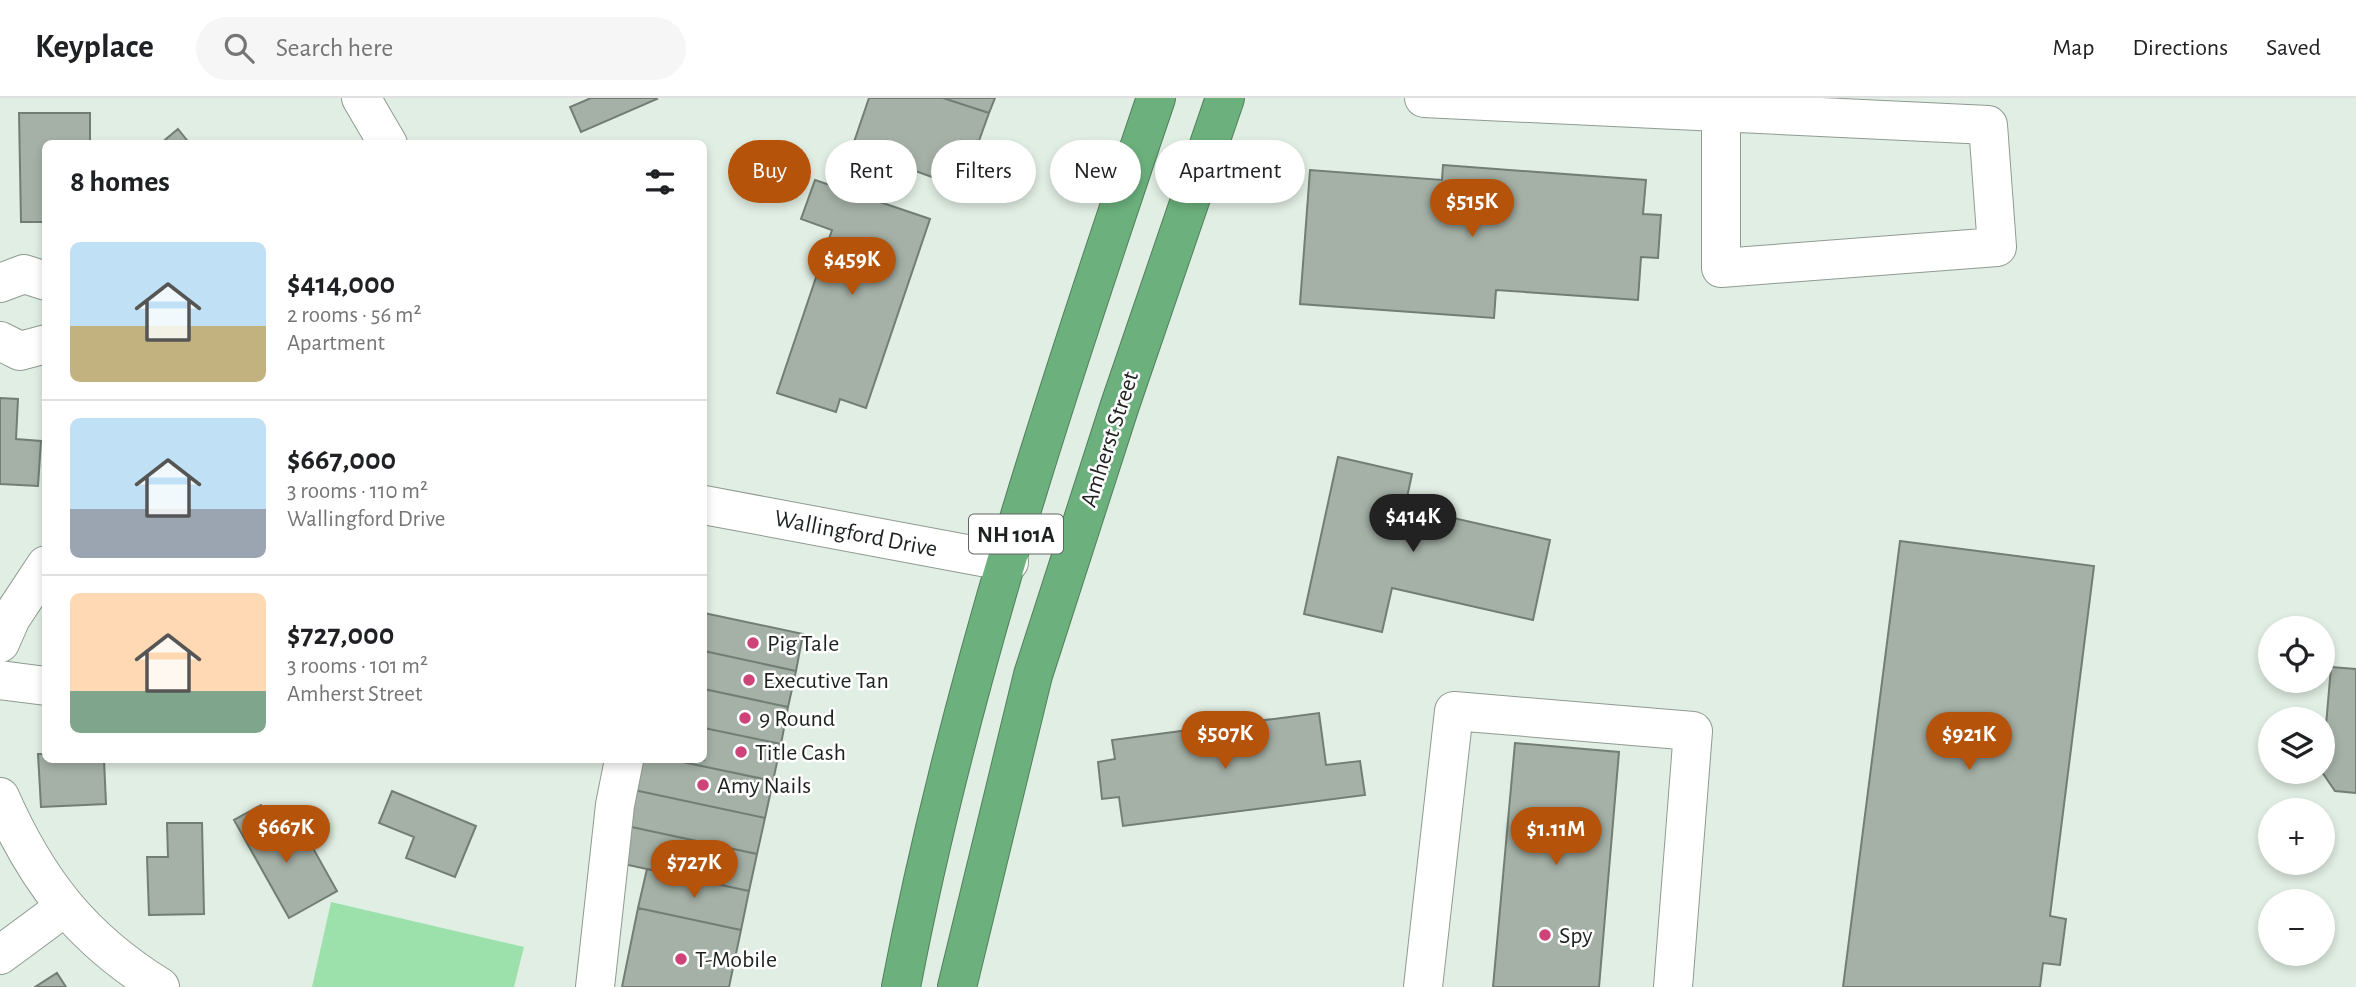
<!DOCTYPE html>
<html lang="en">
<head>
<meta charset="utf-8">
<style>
  body { margin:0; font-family:"Alegreya Sans",sans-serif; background:#f6f6f6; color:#202124; height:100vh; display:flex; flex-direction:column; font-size:26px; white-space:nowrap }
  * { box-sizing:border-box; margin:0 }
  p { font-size:23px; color:#757577 }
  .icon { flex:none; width:38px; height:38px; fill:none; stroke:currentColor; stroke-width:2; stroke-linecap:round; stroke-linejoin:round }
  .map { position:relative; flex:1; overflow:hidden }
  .drawer { position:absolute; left:42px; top:42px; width:665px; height:623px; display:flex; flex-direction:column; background:#fff; border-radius:10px; box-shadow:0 4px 10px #0003 }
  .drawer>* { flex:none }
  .top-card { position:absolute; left:728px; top:42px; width:665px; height:63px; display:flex; gap:14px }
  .buttons { position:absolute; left:2258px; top:518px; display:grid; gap:14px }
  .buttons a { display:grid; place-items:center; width:77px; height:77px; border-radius:50%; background:#fff; box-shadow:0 4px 10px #0003; font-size:35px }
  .price { position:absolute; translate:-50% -60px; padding:0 16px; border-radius:24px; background:#b45309; color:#fff; font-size:23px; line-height:46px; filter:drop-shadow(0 2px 4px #0008) }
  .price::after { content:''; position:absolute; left:50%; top:42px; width:21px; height:16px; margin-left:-10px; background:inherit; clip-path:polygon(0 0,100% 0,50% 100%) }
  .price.on { background:#222; color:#fff }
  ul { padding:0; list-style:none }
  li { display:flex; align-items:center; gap:21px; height:175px; padding:0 28px }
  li+li { border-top:2px solid #e0e0e0 }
  li span { display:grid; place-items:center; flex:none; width:196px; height:140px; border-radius:10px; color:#555 }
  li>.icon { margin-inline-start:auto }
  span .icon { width:84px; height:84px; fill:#fffc; stroke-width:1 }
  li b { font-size:30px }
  h2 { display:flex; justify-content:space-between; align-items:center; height:84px; padding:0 28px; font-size:30px }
  .pill { padding:0 24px; border-radius:32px; background:#fff; box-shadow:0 4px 10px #0003; font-size:24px; line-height:63px }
  .pill.on { background:#b45309; color:#fff }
  header { display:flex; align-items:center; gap:42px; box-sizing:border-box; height:98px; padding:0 35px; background:#fff; border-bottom:2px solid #e0e0e0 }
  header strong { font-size:33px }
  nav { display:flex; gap:38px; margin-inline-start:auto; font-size:24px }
  .search { width:490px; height:63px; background:#f6f6f6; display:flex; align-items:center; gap:18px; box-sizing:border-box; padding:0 24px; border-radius:38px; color:#757577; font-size:26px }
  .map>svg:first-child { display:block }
  .green { fill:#9ce1ac }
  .building { fill:#a5b1a7; stroke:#727e74; stroke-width:2 }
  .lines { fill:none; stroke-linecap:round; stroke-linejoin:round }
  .minor-casing { stroke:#8f9b91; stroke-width:40 }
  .highway-casing { stroke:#517f5c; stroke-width:40 }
  .minor { stroke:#fff; stroke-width:38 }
  .highway { stroke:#6cb17d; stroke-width:38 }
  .poi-dot { fill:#ce4378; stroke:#fff; stroke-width:2.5 }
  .labels { text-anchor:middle; stroke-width:5; stroke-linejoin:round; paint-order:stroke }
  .shield { fill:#fff; stroke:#626462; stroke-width:2 }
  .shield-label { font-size:23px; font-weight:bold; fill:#1e221f }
  .street-label { font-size:24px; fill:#1e221f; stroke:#fff }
  .poi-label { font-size:24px; fill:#1e221f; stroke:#fff; text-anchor:start }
</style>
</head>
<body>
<header>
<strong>Keyplace</strong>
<div class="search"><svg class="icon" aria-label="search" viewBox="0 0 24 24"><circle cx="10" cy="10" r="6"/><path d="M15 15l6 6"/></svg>Search here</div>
<nav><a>Map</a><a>Directions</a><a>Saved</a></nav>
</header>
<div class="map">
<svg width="2356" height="889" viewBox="0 0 2356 889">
  <rect width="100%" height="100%" fill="#e1eee3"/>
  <path class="green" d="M 331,804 L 524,849 L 514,889 L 312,889 Z"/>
  <path class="building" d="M 591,0 L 656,0 L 657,1 L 581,34 L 570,9 Z
    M 869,0 L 943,0 L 989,15 L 962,90 L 852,50 Z
    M 943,0 L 995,0 L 989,15 Z
    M 19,15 L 90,15 L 90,46 L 46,46 L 46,124 L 21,124 Z
    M 178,31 L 190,46 L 160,46 Z
    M 1443,67 L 1646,82 L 1643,116 L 1661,117 L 1658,160 L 1641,159 L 1638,202 L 1496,192 L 1494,220 L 1300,206 L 1310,72 L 1442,82 Z
    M 815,82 L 930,121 L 866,310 L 840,301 L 836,314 L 777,295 L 832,132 L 801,121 Z
    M 0,300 L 18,301 L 16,341 L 41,343 L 38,388 L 0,386 Z
    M 1338,359 L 1412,376 L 1405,409 L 1550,442 L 1533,522 L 1392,490 L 1382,534 L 1304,516 Z
    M 1900,443 L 2094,468 L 2050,818 L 2066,821 L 2060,867 L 2043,865 L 2040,889 L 1843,889 Z
    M 704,515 L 803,536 L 796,573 L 704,553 Z
    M 704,553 L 796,573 L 788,609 L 704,591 Z
    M 2331,569 L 2356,571 L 2356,695 L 2335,693 L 2322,674 Z
    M 704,591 L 788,609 L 781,646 L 704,630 Z
    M 1319,615 L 1326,667 L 1360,663 L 1365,697 L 1123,728 L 1119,699 L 1102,701 L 1098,664 L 1115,661 L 1112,642 Z
    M 704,630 L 781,646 L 773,683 L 673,662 L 704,662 Z
    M 1515,645 L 1619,654 L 1599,889 L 1493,889 Z
    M 38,656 L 46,656 L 46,662 L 104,662 L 106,706 L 41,709 Z
    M 640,662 L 673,662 L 773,683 L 765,720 L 634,692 Z
    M 634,692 L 765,720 L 757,756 L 627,728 Z
    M 392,693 L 476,728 L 455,779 L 406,760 L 414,739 L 379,725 Z
    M 261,707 L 287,755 L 309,743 L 337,793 L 289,820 L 234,722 Z
    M 167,725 L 202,725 L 204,816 L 149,817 L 147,759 L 168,759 Z
    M 627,728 L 757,756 L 749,793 L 619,765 Z
    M 647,771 L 749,793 L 741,832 L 638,810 Z
    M 638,810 L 741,832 L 729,889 L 622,889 Z
    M 57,875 L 66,889 L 35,889 Z"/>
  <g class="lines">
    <g class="minor-casing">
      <path id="minor" d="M 361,0 L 388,46
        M 1424,0 L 1988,27 L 1997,149 L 1721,170 L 1721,14
        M 0,185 L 24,176 L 46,183
        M 0,243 L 20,253 L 46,246
        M 704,407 L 1009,464
        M 0,545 L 11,520 L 46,467
        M 0,582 L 46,588
        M 0,699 C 37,783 81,840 160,889
        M 0,857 L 65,809
        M 595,889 L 615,707 L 624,662
        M 1423,889 L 1454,613 L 1693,633 L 1673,889"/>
    </g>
    <g class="highway-casing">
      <path id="highway" d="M 901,889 C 959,586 1057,292 1156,0
        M 957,889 L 1033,577 L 1120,307 L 1225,0"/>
    </g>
    <use href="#minor" class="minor"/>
    <use href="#highway" class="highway"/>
  </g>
  <g class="poi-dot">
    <circle cx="753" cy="545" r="7"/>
    <circle cx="749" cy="582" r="7"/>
    <circle cx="745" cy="620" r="7"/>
    <circle cx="741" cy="654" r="7"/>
    <circle cx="703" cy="687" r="7"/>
    <circle cx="1545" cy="837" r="7"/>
    <circle cx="681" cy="861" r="7"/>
  </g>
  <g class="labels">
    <rect class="shield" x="969" y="416.5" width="94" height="39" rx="5"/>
    <g class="shield-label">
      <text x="1016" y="444">NH 101A</text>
    </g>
    <g class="street-label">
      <text transform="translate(1109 341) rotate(-72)" y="8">Amherst Street</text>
      <text transform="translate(856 435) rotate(11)" y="8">Wallingford Drive</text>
    </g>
    <g class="poi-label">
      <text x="767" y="553">Pig Tale</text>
      <text x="763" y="590">Executive Tan</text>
      <text x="759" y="628">9 Round</text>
      <text x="755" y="662">Title Cash</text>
      <text x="717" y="695">Amy Nails</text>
      <text x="1559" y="845">Spy</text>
      <text x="695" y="869">T-Mobile</text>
    </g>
  </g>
</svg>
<div class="buttons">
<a><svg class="icon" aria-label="locate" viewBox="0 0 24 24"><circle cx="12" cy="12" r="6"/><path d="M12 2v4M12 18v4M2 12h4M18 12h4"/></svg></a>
<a><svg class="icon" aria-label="layers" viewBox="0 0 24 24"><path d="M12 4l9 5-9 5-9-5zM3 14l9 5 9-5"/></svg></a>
<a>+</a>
<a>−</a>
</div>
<b class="price" style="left:1472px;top:141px">$515K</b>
<b class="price" style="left:852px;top:199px">$459K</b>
<b class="price on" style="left:1413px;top:456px">$414K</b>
<b class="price" style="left:1225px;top:673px">$507K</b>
<b class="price" style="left:1969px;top:674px">$921K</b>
<b class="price" style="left:286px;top:767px">$667K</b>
<b class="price" style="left:1556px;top:769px">$1.11M</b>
<b class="price" style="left:694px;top:802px">$727K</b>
<div class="top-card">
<a class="pill on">Buy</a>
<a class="pill">Rent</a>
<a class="pill">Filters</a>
<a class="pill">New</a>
<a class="pill">Apartment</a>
</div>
<section class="drawer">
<h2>8 homes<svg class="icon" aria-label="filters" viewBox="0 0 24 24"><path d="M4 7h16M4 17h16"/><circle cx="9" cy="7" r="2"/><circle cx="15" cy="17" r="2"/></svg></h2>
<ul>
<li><span style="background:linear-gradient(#bfe0f5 60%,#c2b280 0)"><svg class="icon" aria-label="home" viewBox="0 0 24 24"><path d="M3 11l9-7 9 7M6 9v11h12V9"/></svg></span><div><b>$414,000</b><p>2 rooms · 56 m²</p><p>Apartment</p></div></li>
<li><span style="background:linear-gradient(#bfe0f5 65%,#9aa5b1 0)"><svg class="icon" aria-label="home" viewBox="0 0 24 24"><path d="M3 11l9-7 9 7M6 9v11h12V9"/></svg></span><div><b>$667,000</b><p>3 rooms · 110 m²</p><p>Wallingford Drive</p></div></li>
<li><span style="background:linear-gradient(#ffd9b3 70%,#7fa58c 0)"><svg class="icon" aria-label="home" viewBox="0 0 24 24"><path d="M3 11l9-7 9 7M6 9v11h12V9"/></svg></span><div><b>$727,000</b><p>3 rooms · 101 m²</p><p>Amherst Street</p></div></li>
</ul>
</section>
</div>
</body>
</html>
